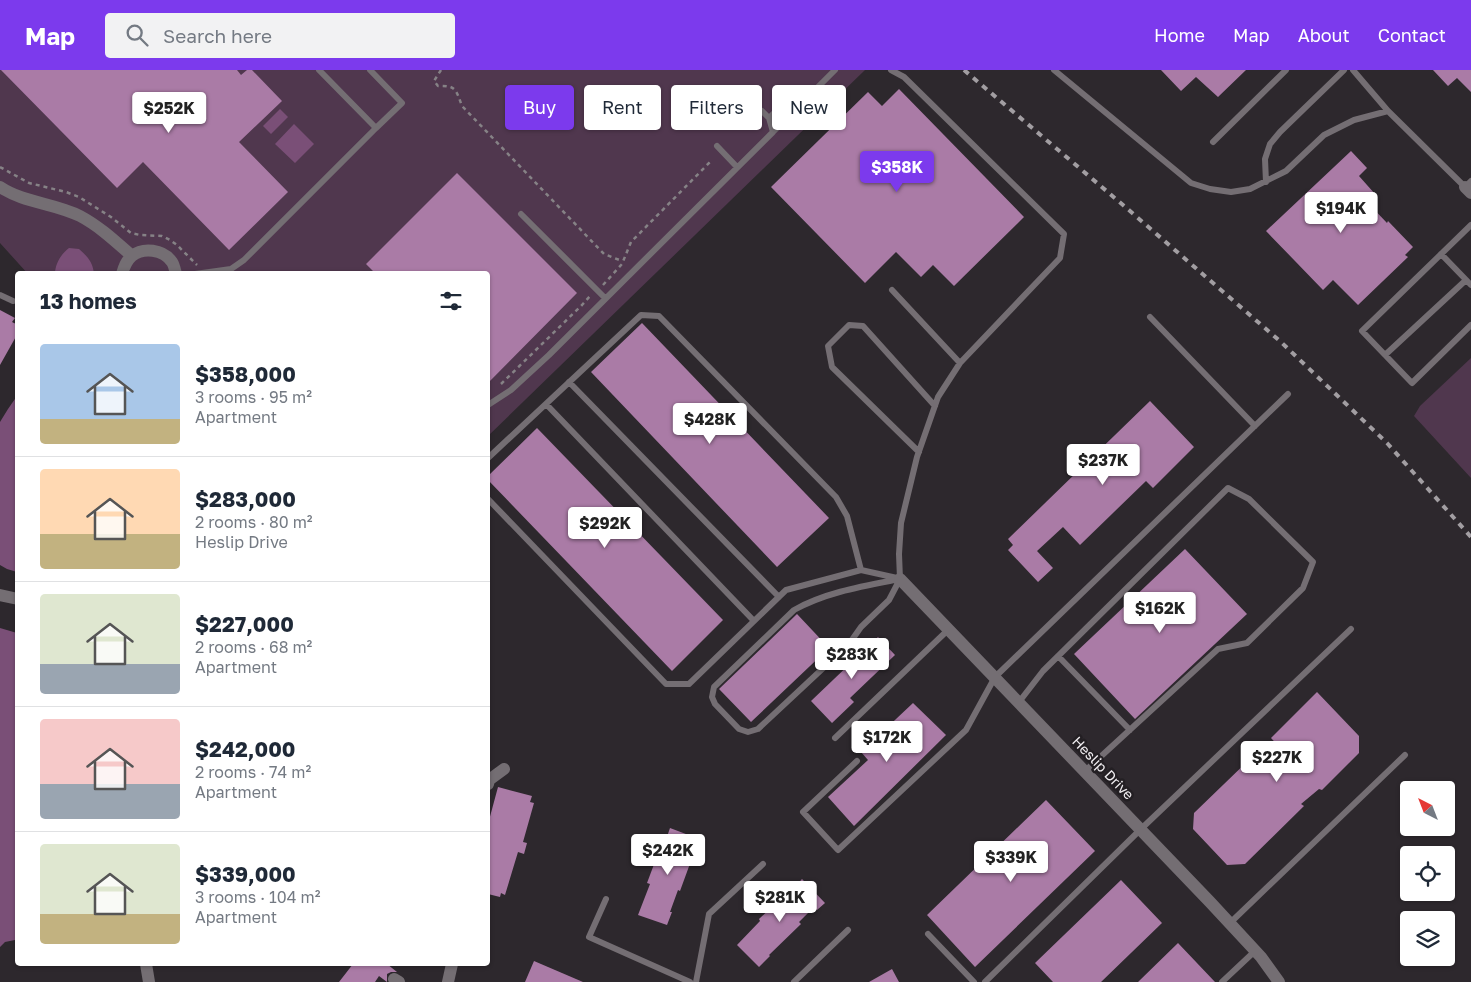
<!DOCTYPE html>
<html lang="en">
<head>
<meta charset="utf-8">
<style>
  body { margin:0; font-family:"Golos Text",sans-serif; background:#f2f2f3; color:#1f2937; height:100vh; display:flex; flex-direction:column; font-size:19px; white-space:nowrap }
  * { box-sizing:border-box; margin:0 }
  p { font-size:16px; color:#747a83 }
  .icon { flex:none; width:28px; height:28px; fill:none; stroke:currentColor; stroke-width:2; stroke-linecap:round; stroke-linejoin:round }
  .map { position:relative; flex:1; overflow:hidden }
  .panel { position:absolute; left:15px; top:201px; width:475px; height:695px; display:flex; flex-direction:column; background:#fff; border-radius:5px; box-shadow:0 1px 4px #0004 }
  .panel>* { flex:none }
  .guide { position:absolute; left:505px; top:15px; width:475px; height:45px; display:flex; gap:10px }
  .needle { width:32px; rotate:318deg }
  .buttons { position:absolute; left:1400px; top:711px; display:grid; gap:10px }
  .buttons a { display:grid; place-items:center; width:55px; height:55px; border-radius:5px; background:#fff; box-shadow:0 1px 4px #0004; font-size:25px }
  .price { position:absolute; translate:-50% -42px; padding:0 11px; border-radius:5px; background:#fff; color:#222; font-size:16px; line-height:32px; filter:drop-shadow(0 1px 2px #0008) }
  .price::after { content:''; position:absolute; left:50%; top:30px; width:15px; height:11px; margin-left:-8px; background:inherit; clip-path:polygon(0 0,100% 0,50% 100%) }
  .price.active { background:#7c3aed; color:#fff }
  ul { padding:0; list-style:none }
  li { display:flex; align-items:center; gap:15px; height:125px; padding:0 25px }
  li+li { border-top:1px solid #e0e1e3 }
  li span { display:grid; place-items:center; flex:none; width:140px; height:100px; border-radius:5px; color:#555 }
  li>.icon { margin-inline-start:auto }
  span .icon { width:60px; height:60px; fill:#fffc; stroke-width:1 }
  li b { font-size:21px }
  h2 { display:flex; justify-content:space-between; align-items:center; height:60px; padding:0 25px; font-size:21px }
  .tag { padding:0 18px; border-radius:5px; background:#fff; box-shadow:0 1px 4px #0004; font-size:18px; line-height:45px }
  .tag.active { background:#7c3aed; color:#fff }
  header { display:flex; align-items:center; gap:30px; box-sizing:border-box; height:70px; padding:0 25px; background:#7c3aed; color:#fff }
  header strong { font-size:24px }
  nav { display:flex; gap:28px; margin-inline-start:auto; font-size:18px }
  .search { width:350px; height:45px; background:#f2f2f3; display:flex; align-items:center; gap:12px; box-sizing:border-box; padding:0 18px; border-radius:5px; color:#747a83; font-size:19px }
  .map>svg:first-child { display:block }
  .green { fill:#50374e }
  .water { fill:#7a4f77 }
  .building { fill:#aa7ba6 }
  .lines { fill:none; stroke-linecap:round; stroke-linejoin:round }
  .path { stroke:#868286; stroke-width:2.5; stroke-dasharray:4 4; stroke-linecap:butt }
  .lane { stroke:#746e73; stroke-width:6 }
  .street { stroke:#746e73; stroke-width:12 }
  .rail { stroke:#a29ea2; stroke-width:4; stroke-dasharray:6 6; stroke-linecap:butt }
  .labels { text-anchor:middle; stroke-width:5; stroke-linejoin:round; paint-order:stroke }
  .street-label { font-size:14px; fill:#f1eef1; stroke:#231f23 }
</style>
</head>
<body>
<header>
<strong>Map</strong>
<div class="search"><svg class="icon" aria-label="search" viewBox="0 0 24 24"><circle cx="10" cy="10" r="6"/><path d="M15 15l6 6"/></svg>Search here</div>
<nav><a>Home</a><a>Map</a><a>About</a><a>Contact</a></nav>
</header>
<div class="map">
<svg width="1471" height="912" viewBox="0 0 1471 912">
  <rect width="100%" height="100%" fill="#2d282d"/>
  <path class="green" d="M 0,0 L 865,0 L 488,366 L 488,204 L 28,204 L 0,173 Z
    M 1471,288 L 1471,408 L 1414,346 L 1420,336 Z"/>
  <path class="water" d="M 280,39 L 288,47 L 271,64 L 263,56 Z
    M 294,54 L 314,74 L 295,93 L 275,74 Z
    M 69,178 L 79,179 C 87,186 93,192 94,204 L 55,204 C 55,194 61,184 69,178 Z
    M 17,326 L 17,502 L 7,499 L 0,495 L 0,352 L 8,339 Z
    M 0,558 L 17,563 L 18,866 L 15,870 L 5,872 L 0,877 Z"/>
  <path class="building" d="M 1,0 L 237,0 L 241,5 L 247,0 L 252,0 L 282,31 L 239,72 L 288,122 L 229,180 L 143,92 L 117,118 Z
    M 1161,0 L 1246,0 L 1218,27 L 1196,7 L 1181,21 Z
    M 1433,0 L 1471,0 L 1471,22 L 1457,8 L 1448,16 Z
    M 899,19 L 1024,147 L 954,216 L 933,195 L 921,207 L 896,182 L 865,213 L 771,117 L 868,22 L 882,36 Z
    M 1351,81 L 1367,98 L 1359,106 L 1375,124 L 1367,132 L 1387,153 L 1388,151 L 1413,177 L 1405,185 L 1408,187 L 1358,235 L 1333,210 L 1323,220 L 1266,161 Z
    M 457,103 L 577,223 L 488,313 L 488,204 L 376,204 L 366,194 Z
    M 0,240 L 15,248 L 12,252 L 18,255 L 18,263 L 0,295 Z
    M 642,253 L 829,448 L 777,497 L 591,302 Z
    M 1150,331 L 1194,377 L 1153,418 L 1146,411 L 1080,475 L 1063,457 L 1037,481 L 1053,498 L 1038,512 L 1008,480 L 1013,475 L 1008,469 Z
    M 537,358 L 723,550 L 672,601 L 488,410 L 488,406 Z
    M 1185,479 L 1247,544 L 1135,649 L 1074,584 Z
    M 797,544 L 829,578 L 751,652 L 719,619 Z
    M 878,567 L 895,585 L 850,628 L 854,632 L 832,653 L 811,631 Z
    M 1317,622 L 1359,666 L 1359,683 L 1322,720 L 1319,719 L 1301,734 L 1304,736 L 1245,794 L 1227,795 L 1193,759 L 1194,743 L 1253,686 L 1267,699 L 1285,683 L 1271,668 Z
    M 913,633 L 946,665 L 854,756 L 828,727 L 868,690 L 861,682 Z
    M 498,717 L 532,726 L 530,732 L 534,733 L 523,772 L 527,773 L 524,784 L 518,782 L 505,825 L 501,823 L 500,827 L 488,824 L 488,754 Z
    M 1046,730 L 1095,781 L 975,897 L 927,845 Z
    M 670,758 L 699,769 L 680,821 L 678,820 L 670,842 L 672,842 L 667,855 L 638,845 L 650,814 L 647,813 L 656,789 L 659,790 Z
    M 802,809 L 825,833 L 817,840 L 814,837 L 799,852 L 801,854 L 769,885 L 770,886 L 759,897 L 737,875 L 760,851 L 759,849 L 778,831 L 780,833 Z
    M 1121,810 L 1162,853 L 1101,912 L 1053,912 L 1035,893 Z
    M 1178,873 L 1215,912 L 1138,912 Z
    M 534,891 L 583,912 L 525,912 Z
    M 353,894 L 387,894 L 397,902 L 391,902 L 387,904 L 387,912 L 379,906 L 375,912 L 339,912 Z
    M 892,899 L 899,912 L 869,912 Z"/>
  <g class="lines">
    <path class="path" d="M 441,0 L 434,11 L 438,16 C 456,15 456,20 462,36 L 604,184 L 622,191
      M 0,97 L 29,113 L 66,122 L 79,127 L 111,147 L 131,163 L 140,165 L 162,166 L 170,170 L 177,175 L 197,195
      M 315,204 L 323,204
      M 603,215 L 622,194 L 631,172 L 711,91
      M 501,314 L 582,235 L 591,225"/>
    <path class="lane" d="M 319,0 L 376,58 L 402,33 L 370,0
      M 891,0 L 904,7 L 1064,164 L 1060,188 L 960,293 L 938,327 L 917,387 L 901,453 L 899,484 L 900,509 L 889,530 L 861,557 L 849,574 L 758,659 L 748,662 L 739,659 L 715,634 L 712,627 L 714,617 L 794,540 C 826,522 864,516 900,509
      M 1054,0 L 1191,113 L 1210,119 L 1231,122 L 1250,119 L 1286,101 L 1324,65 L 1354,50 L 1388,41 L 1465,117 L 1471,111
      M 1353,0 L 1388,41
      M 769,48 L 778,39
      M 773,62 L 835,0
      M 1213,72 L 1286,0
      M 717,76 L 737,97
      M 1266,112 L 1265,89 L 1270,74 L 1280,62 L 1344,0
      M 521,144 L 605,228
      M 1471,155 L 1362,261 L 1412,313 L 1471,255
      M 1441,184 L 1471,215
      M 195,204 L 231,199 L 244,190 L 376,58
      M 892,220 L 960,293
      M 0,225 L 13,231
      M 1150,247 L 1255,356
      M 1385,285 L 1466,210
      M 569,312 L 779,527
      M 546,334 L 754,551
      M 488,335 L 511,320 L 549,285 L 773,62 L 769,48 L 762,41
      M 919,382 L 832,297 L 828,276 L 849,255 L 863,256 L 935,336
      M 488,388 L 641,245 L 659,246 L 836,427 L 847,446 L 861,500
      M 488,429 L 666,614 L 689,614 L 786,520 L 861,500 L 897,508
      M 1058,586 L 1130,660
      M 1019,632 L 1043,601 L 1228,418 L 1249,429 L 1313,492 L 1303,518 L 1247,573 L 1218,579 L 1085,701
      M 835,668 L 949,559
      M 857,691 L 803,742 L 838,780 L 966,660 L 995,607 L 1288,324
      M 606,829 L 589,867 L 690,912
      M 1230,853 L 1405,685
      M 928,864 L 974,912
      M 696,912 L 709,844 L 763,794
      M 794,912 L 848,860
      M 985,912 L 1141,759 L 1351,559
      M 1222,912 L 1255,881"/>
    <path class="street" d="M 0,117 C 24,133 54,133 80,146 C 99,156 115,171 132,186
      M 1465,117 L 1471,123
      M 122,204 C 124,197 126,191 132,186 C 143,177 163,179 172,192 C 174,195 175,200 176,204
      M 900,509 L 1210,832 L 1261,887 L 1279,912
      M 0,525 L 18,529
      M 488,714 L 489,710 L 504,699
      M 146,894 L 149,912
      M 394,909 L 399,912
      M 448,912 L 452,894"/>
    <path class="rail" d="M 964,0 L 1123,135 L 1281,272 L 1387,373 L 1471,467"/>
  </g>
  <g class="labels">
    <g class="street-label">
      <text transform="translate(1103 698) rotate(46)" y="5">Heslip Drive</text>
    </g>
  </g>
</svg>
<div class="buttons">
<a><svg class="needle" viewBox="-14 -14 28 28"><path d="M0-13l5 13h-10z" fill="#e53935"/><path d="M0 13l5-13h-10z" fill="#747a83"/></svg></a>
<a><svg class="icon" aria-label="locate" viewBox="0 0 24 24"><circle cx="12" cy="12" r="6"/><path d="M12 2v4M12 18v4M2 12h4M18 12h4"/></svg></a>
<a><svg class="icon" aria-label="layers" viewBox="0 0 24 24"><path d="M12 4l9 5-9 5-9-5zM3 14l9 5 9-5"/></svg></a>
</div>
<b class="price" style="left:169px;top:64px">$252K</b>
<b class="price active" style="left:897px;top:123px">$358K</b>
<b class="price" style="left:1341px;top:164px">$194K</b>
<b class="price" style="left:710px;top:375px">$428K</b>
<b class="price" style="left:1103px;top:416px">$237K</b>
<b class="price" style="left:605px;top:479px">$292K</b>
<b class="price" style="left:1160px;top:564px">$162K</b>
<b class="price" style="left:852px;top:610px">$283K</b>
<b class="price" style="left:887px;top:693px">$172K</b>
<b class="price" style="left:1277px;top:713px">$227K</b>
<b class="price" style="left:668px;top:806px">$242K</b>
<b class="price" style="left:1011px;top:813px">$339K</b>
<b class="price" style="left:780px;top:853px">$281K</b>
<div class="guide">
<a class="tag active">Buy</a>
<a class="tag">Rent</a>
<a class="tag">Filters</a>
<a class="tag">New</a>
</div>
<section class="panel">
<h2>13 homes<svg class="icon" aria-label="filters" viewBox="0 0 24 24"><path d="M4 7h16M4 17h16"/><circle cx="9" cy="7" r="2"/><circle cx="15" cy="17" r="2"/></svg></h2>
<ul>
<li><span style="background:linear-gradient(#a9c7e8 75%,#c2b280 0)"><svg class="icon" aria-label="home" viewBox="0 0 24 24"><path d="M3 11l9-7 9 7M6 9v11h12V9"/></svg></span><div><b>$358,000</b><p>3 rooms · 95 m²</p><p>Apartment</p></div></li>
<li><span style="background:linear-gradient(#ffd9b3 65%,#c2b280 0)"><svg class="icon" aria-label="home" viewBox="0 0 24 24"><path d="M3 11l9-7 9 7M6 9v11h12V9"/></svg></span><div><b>$283,000</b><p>2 rooms · 80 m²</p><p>Heslip Drive</p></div></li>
<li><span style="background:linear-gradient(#dfe7d0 70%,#9aa5b1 0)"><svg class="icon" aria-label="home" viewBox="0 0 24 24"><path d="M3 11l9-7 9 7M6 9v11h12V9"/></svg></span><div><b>$227,000</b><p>2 rooms · 68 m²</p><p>Apartment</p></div></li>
<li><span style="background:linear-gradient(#f6c9c9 65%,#9aa5b1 0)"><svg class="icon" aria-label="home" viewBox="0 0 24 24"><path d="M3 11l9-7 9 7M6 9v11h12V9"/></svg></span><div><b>$242,000</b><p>2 rooms · 74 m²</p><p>Apartment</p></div></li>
<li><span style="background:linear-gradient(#dfe7d0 70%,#c2b280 0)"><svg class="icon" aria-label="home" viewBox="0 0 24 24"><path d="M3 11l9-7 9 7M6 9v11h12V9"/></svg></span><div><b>$339,000</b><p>3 rooms · 104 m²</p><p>Apartment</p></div></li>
</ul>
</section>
</div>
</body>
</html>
